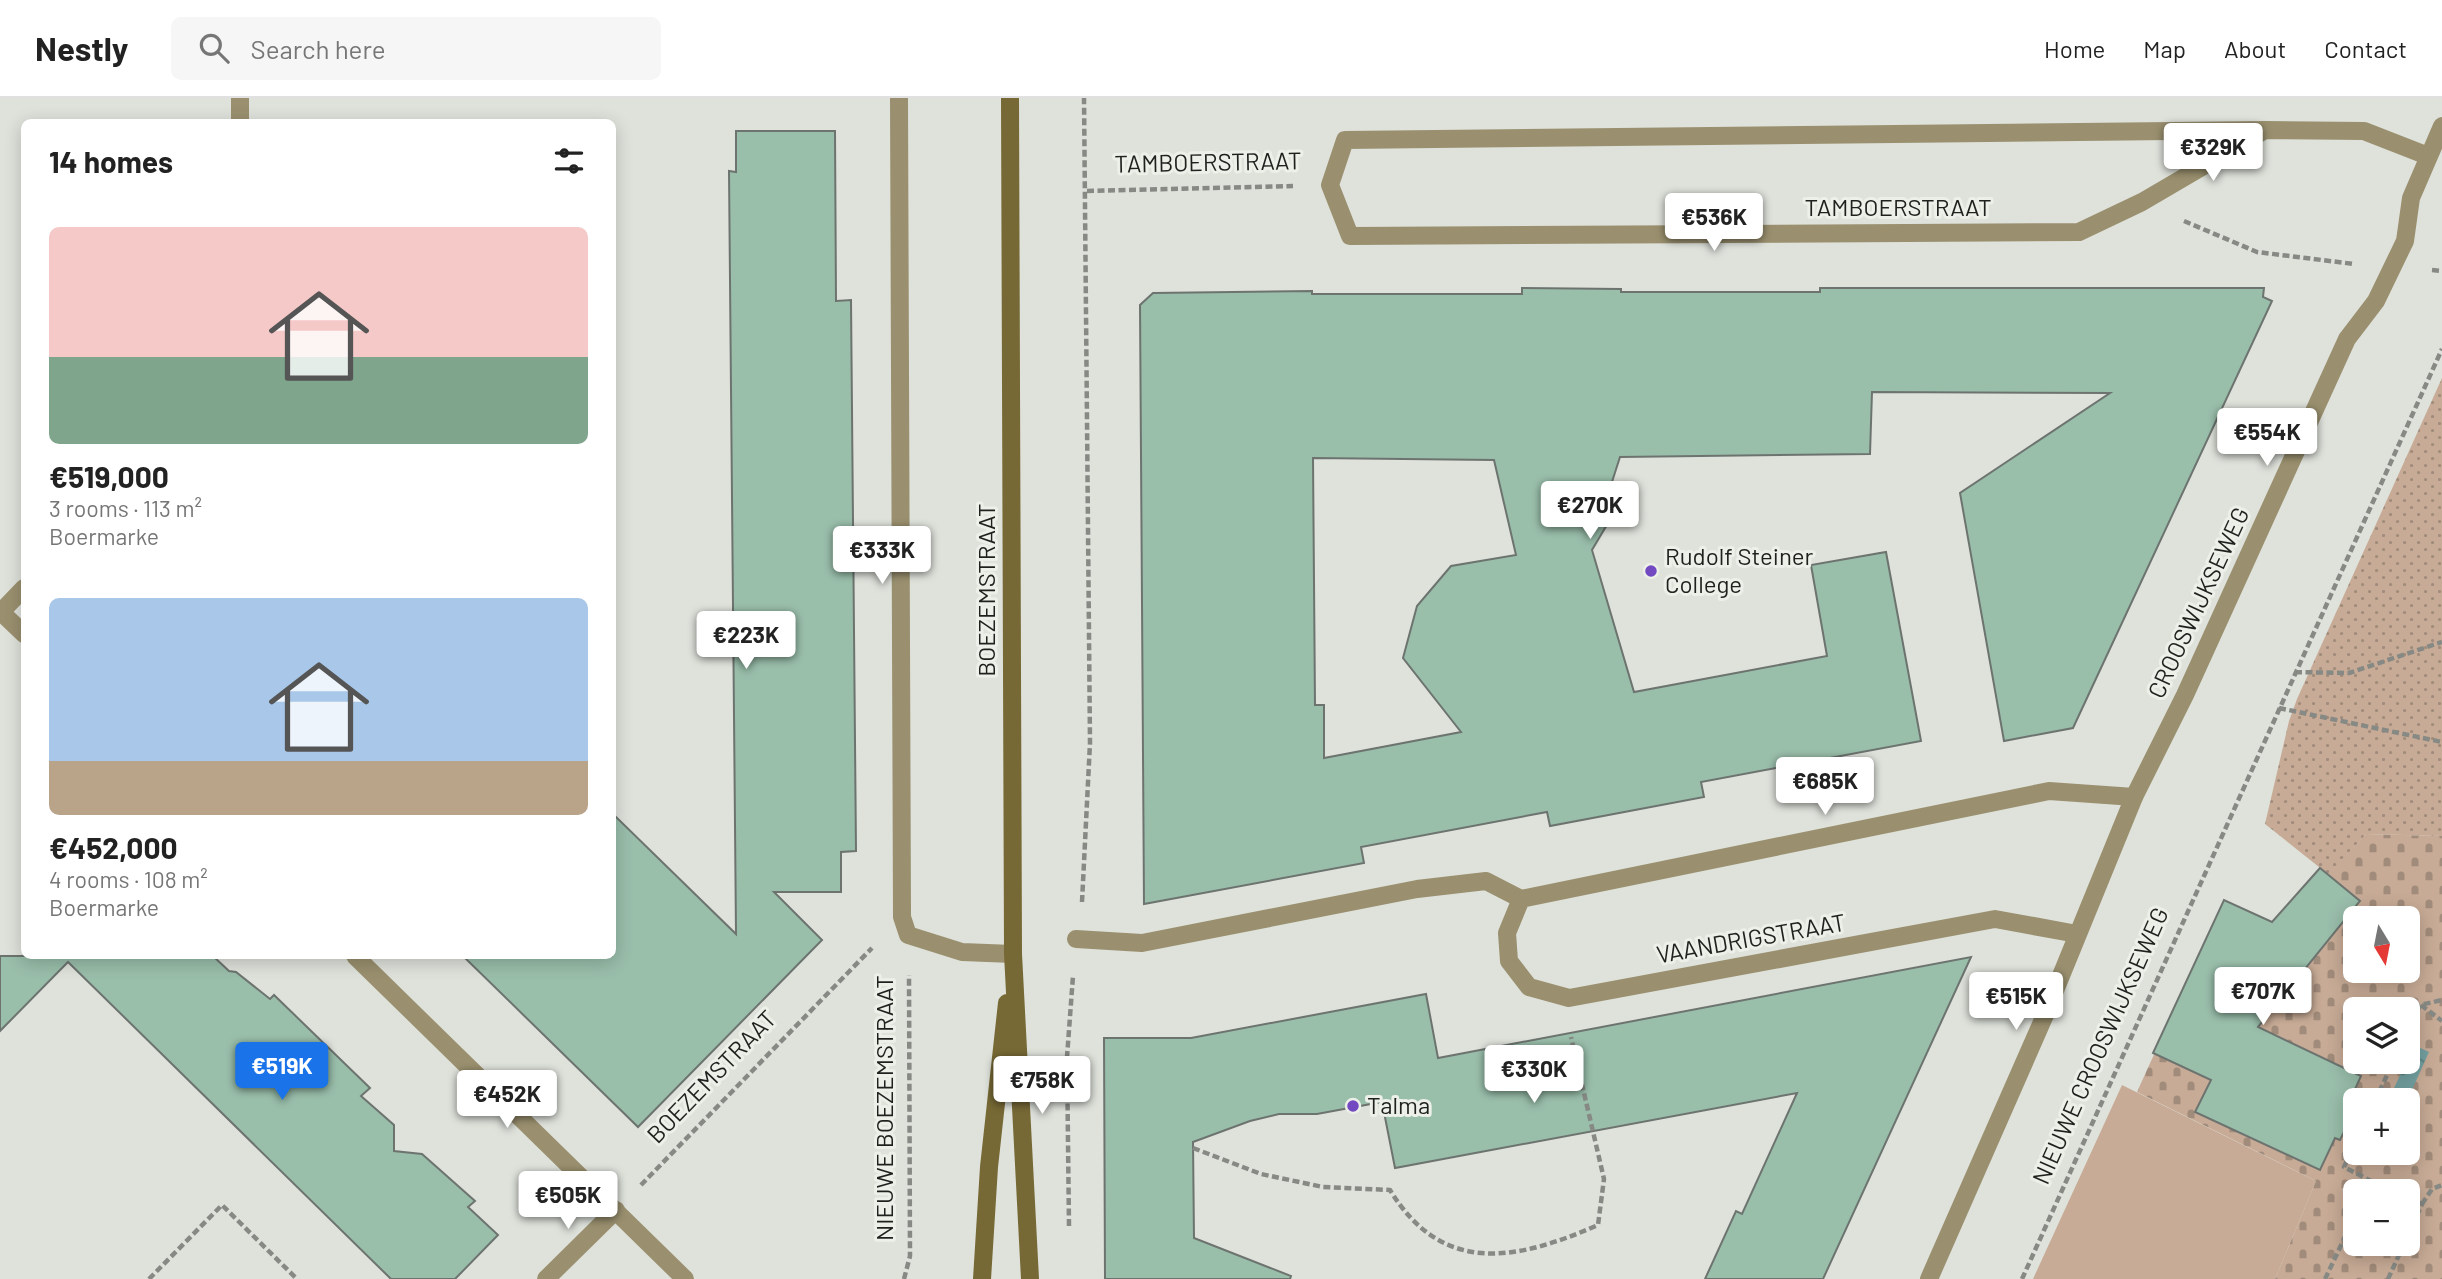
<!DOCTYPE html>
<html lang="en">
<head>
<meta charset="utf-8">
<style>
  body { margin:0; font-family:Barlow,sans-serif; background:#f6f6f6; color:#222; height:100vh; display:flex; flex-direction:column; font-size:26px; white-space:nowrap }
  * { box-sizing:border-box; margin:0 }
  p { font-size:23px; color:#767676 }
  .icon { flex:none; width:38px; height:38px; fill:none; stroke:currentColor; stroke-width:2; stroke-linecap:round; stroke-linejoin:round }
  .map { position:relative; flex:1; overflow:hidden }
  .side { position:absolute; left:21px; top:21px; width:595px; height:840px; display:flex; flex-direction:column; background:#fff; border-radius:10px; box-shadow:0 4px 18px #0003 }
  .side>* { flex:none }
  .needle { width:46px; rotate:170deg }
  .fabs { position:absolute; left:2343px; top:808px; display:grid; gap:14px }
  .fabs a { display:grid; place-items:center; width:77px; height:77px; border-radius:10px; background:#fff; box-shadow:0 4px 18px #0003; font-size:35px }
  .price { position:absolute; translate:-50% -60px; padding:0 16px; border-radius:7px; background:#fff; color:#222; font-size:23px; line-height:46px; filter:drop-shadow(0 2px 4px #0008) }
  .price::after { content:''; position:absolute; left:50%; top:42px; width:21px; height:16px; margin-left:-10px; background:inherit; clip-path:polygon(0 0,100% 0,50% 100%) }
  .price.on { background:#1a73e8; color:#fff }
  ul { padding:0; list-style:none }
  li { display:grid; align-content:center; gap:14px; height:371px; padding:0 28px }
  li span { display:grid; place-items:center; height:217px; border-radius:10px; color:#555 }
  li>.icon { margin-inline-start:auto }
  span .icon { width:126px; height:126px; fill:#fffc; stroke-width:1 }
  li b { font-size:30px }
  h2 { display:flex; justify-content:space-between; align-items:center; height:84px; padding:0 28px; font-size:30px }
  header { display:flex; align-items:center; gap:42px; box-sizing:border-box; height:98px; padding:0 35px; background:#fff; border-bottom:2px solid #e0e0e0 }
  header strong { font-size:33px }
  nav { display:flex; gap:38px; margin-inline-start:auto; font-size:24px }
  .search { width:490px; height:63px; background:#f6f6f6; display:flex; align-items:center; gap:18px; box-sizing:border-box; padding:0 24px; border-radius:10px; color:#767676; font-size:26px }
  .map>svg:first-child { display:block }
  .grass { fill:#c7ab96 }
  .cemetery { fill:url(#cemetery-stones); fill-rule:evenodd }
  .park { fill:url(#park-dots) }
  .water { fill:url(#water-ripples) }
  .building { fill:#99beaa; stroke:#6d7470; stroke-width:2; fill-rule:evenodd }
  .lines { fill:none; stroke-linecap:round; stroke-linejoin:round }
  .path { stroke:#868984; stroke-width:4.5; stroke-dasharray:7 3.5; stroke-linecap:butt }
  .pedestrian { stroke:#9a906f; stroke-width:18 }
  .minor { stroke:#9a906f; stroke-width:18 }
  .tertiary { stroke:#9a906f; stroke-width:18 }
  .secondary { stroke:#776935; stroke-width:18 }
  .poi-dot { fill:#7349c1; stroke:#ecf0e8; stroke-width:2.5 }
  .labels { text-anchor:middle; stroke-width:6; stroke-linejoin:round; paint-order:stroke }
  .street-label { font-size:24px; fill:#1f211e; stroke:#ecf0e8 }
  .poi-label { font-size:24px; fill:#1f211e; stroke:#ecf0e8; text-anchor:start }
</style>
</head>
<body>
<header>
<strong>Nestly</strong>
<div class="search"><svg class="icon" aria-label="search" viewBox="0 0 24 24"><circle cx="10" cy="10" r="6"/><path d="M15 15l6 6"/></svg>Search here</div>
<nav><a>Home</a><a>Map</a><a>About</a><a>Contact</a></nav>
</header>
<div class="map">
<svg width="2442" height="1181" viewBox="0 0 2442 1181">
  <defs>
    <pattern id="cemetery-stones" width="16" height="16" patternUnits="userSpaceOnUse" patternTransform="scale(1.75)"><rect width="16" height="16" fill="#c7ab96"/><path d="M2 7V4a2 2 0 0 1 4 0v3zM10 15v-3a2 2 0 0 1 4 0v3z" fill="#a18b7a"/></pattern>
    <pattern id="park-dots" width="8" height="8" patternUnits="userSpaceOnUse" patternTransform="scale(1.75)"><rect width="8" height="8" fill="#c7ab96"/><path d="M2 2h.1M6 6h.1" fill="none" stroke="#a18b7a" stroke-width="1.8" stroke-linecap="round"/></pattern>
    <pattern id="water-ripples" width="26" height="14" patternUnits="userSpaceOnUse" patternTransform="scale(1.75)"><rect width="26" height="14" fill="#74a1a1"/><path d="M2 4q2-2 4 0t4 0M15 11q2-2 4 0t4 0" fill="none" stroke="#5f8383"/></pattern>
  </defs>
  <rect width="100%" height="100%" fill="#dfe2db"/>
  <path class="grass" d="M 2122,987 L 2316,1083 L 2275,1181 L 2033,1181 Z"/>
  <path class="cemetery" d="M 2366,736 L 2442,738 L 2442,1181 L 2275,1181 L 2316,1083 L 2137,994 L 2224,802 L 2273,824 L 2320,770 L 2329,776 ZM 2356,821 L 2408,821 L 2408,873 L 2356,873 ZM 2356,912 L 2408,912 L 2408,964 L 2356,964 ZM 2356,1003 L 2408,1003 L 2408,1055 L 2356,1055 ZM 2356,1094 L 2408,1094 L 2408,1146 L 2356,1146 Z"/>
  <path class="park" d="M 2442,280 L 2442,738 L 2366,736 L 2329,777 L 2265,726 L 2289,623 L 2297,601 Z"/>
  <path class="water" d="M 2414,947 L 2429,954 L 2407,1003 L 2388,1003 Z"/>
  <path class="building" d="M 736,33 L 835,33 L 836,203 L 851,202 L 856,753 L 841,754 L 841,794 L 774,794 L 822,842 L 638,1029 L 463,858 L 612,858 L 612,715 L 736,836 L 729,73 L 736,74 Z
    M 1522,190 L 1621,191 L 1621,194 L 1820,194 L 1820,190 L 2264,190 L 2263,199 L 2272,203 L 2073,630 L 2004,643 L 1960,395 L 2110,295 L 1872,294 L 1870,356 L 1620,359 L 1602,415 L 1608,425 L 1592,452 L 1634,594 L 1827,558 L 1811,467 L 1886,454 L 1921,643 L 1701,684 L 1704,699 L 1550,728 L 1547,714 L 1361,749 L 1364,765 L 1144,806 L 1140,207 L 1153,195 L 1312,193 L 1312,196 L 1522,196 ZM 1313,360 L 1494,362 L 1516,457 L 1451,468 L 1417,508 L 1403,560 L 1461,634 L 1324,660 L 1324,607 L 1315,607 Z
    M 2320,770 L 2360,803 L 2258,929 L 2361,978 L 2351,1000 L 2357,1003 L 2356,1010 L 2340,1042 L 2335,1040 L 2320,1072 L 2195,1014 L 2211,982 L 2153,955 L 2224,802 L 2272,824 Z
    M 0,858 L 213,858 L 229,873 L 236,874 L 270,901 L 274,897 L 370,990 L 361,998 L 394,1027 L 394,1053 L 422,1056 L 475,1103 L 468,1109 L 498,1137 L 455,1181 L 391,1181 L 68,864 L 0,933 Z
    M 1971,859 L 1823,1181 L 1705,1181 L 1736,1113 L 1742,1116 L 1797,995 L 1395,1070 L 1382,1004 L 1317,1016 L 1279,1016 L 1250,1023 L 1193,1044 L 1194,1140 L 1291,1178 L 1290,1181 L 1105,1181 L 1104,940 L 1191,940 L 1426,896 L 1438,960 Z"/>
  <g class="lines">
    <path class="path" d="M 1087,93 L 1293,88
      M 2184,123 L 2257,154 L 2354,166
      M 2432,172 L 2442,173
      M 2295,574 L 2349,575 L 2442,544
      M 2279,610 L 2442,644
      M 1082,804 L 1090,645 L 1084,0
      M 2421,907 L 2442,923
      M 2408,932 L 2420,907 L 2442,902
      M 2375,1003 L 2393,964
      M 2356,1044 L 2344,1069 L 2371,1083 L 2366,1094
      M 1193,1050 L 1261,1076 L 1323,1089 L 1390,1092 C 1443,1179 1518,1162 1598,1127 L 1604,1081 L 1571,939
      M 2371,1083 L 2394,1094
      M 641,1087 L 872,850
      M 2408,1100 L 2422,1106 L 2408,1137
      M 2422,1106 L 2432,1091 L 2442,1087
      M 1069,1128 L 1067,959 L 1073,878
      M 149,1181 L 222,1107 L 297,1181
      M 904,1181 L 910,1158 L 909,877
      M 2022,1181 L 2442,251
      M 2325,1181 L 2356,1116
      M 2388,1181 L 2404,1146"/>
    <path class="pedestrian" d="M 1076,841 L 1142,845 L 1417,791 L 1486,783 L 1521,801"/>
    <path class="minor" d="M 240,0 L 240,24
      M 899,0 L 902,819 L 908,837 L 962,854 L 1013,856
      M 2265,32 L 2142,104 L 2079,134 L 1350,138 L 1330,87 L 1345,42 L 2265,32 L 2364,33 L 2428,58
      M 1,514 L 24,536
      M 0,515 L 24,490
      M 2077,836 L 1995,821 L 1569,900 L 1529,889 L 1509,863 L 1507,835 L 1521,801 L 2049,693 L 2134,699
      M 355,858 L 685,1181
      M 546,1181 L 616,1112"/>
    <path class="tertiary" d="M 1929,1181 L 2045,917 L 2134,699 L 2185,597 L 2347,241 L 2376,203 L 2405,143 L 2411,100 L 2442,28"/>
    <path class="secondary" d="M 1010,0 L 1013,856 L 1030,1181
      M 982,1181 L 989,1069 L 1007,905"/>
  </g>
  <g class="poi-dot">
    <circle cx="1651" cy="473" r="7"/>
    <circle cx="1353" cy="1008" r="7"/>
  </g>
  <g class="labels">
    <g class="street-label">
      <text transform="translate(1208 65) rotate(-1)" y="8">TAMBOERSTRAAT</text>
      <text x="1898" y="118">TAMBOERSTRAAT</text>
      <text transform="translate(987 492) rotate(-90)" y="8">BOEZEMSTRAAT</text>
      <text transform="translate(2199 505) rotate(-65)" y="8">CROOSWIJKSEWEG</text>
      <text transform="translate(1751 841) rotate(-10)" y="8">VAANDRIGSTRAAT</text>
      <text transform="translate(2101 948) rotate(-66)" y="8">NIEUWE CROOSWIJKSEWEG</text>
      <text transform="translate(712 979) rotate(-46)" y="8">BOEZEMSTRAAT</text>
      <text transform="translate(885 1010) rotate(-90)" y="8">NIEUWE BOEZEMSTRAAT</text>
    </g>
    <g class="poi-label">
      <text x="1665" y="467">Rudolf Steiner<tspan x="1665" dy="28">College</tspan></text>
      <text x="1367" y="1016">Talma</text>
    </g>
  </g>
</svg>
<div class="fabs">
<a><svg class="needle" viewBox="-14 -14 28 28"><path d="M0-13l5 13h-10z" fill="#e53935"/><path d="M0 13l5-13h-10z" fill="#767676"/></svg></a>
<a><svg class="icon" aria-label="layers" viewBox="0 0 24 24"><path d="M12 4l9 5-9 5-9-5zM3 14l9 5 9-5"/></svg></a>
<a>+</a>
<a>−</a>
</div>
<b class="price" style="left:2213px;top:85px">€329K</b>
<b class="price" style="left:1714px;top:155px">€536K</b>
<b class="price" style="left:2267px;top:370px">€554K</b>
<b class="price" style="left:1590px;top:443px">€270K</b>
<b class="price" style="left:882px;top:488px">€333K</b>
<b class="price" style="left:746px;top:573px">€223K</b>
<b class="price" style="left:1825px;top:719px">€685K</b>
<b class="price" style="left:2263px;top:929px">€707K</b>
<b class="price" style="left:2016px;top:934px">€515K</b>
<b class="price on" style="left:282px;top:1004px">€519K</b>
<b class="price" style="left:1534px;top:1007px">€330K</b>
<b class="price" style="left:1042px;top:1018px">€758K</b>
<b class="price" style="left:507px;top:1032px">€452K</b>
<b class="price" style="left:568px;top:1133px">€505K</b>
<section class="side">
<h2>14 homes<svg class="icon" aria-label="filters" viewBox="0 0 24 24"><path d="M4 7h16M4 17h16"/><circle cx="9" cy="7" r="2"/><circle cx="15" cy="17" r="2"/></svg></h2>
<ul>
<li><span style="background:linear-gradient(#f6c9c9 60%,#7fa58c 0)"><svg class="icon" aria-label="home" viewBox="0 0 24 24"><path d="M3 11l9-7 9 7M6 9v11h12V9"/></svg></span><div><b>€519,000</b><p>3 rooms · 113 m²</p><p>Boermarke</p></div></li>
<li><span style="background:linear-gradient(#a9c7e8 75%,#b9a48a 0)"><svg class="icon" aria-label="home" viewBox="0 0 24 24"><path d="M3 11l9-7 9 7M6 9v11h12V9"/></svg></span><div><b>€452,000</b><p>4 rooms · 108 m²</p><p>Boermarke</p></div></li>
</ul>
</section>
</div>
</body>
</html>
